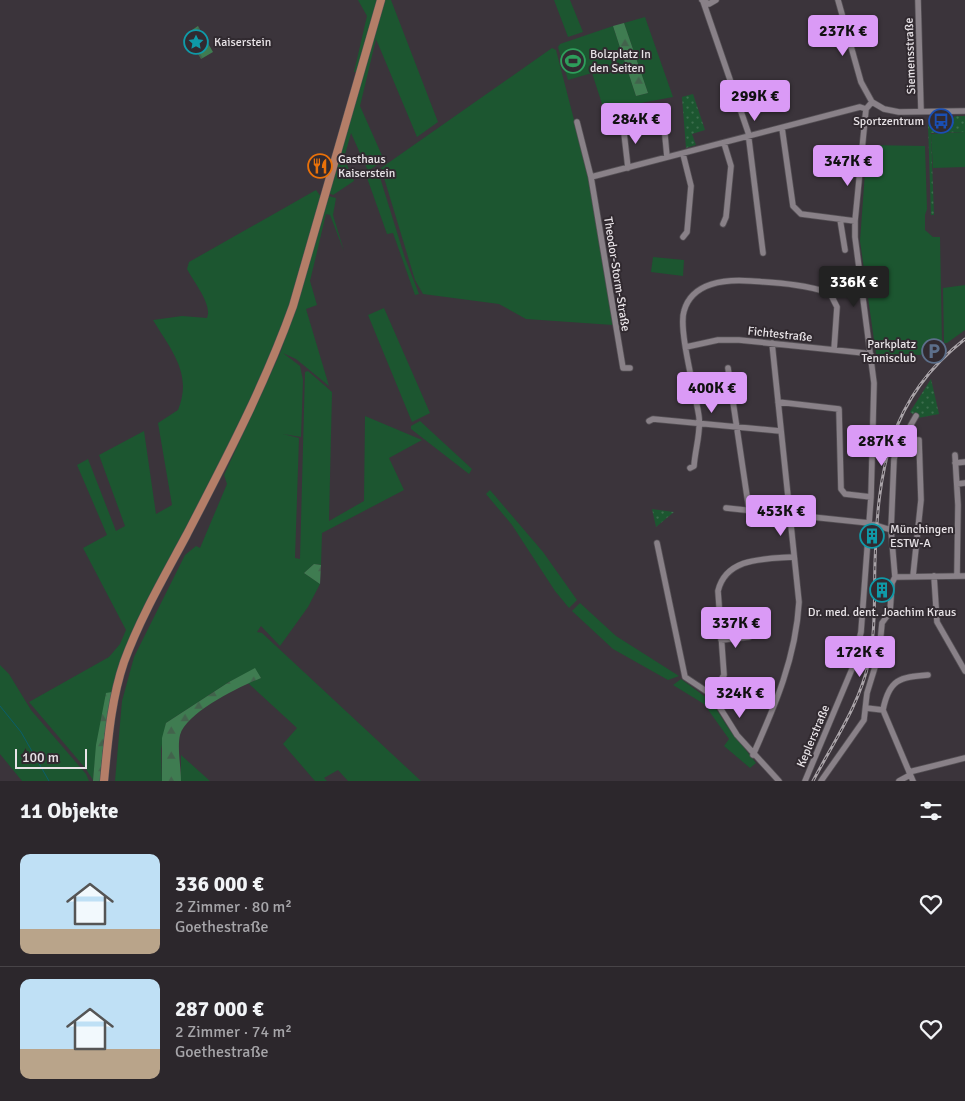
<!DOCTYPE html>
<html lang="de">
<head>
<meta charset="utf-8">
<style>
  body { margin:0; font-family:Signika,sans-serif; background:#342f34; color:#f1f3f6; height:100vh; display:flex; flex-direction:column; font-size:19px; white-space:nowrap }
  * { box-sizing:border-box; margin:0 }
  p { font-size:16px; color:#a6a5a9 }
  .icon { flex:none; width:28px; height:28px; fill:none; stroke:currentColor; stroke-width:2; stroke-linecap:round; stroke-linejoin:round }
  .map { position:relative; height:781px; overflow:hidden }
  .details { display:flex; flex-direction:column; background:#2c272c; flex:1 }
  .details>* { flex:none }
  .scale { position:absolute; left:15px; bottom:12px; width:72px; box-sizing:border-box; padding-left:5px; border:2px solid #e8e3e7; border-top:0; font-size:14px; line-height:18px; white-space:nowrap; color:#e8e3e7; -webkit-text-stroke:4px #312a30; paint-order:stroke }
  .price { position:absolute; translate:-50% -42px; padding:0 11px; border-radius:5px; background:#da9af6; color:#111; font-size:16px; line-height:32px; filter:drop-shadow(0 1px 2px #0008) }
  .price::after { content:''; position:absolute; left:50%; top:30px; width:15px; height:11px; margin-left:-8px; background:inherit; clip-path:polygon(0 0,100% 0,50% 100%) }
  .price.on { background:#222; color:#fff }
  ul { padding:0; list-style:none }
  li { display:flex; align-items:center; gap:15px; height:125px; padding:0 20px }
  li+li { border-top:1px solid #484448 }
  li span { display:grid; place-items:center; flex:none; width:140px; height:100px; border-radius:10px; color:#555 }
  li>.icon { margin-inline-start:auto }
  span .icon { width:60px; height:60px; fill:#fffc; stroke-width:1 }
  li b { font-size:21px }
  h2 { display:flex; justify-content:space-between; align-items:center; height:60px; padding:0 20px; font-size:21px }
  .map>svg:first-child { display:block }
  .green { fill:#1c5630 }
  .forest { fill:url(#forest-firs) }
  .park { fill:url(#park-dots) }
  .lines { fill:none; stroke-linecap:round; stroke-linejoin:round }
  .stream { stroke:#0b5f6a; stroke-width:1 }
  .minor-casing { stroke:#555055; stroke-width:7 }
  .major-casing { stroke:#555055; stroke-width:9 }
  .minor { stroke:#898188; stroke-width:5.5 }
  .major { stroke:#b47e68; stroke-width:8 }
  .rail-casing { stroke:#a9a3a8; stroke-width:3 }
  .rail { stroke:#312a30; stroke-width:1; stroke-dasharray:4; stroke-linecap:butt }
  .labels { text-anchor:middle; stroke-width:4; stroke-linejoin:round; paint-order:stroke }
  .poi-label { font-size:12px; fill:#e8e3e7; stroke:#312a30; text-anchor:start }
  .street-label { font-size:12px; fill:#e8e3e7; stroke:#312a30 }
</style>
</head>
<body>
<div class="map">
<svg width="965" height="781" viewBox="0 0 965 781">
  <defs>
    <pattern id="forest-firs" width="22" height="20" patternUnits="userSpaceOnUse" patternTransform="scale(1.25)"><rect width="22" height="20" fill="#3f7c51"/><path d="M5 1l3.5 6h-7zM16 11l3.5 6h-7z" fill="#42634c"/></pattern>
    <pattern id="park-dots" width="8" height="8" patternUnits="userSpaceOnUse" patternTransform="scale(1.25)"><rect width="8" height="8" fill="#1c5630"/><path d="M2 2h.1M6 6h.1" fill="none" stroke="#3d6e4e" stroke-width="1.8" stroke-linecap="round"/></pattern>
  </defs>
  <rect width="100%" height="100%" fill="#3b343b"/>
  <path class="green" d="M 358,0 L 377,0 L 357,72 L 354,72 L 367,16 Z
    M 385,0 L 391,0 L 438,122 L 417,137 L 376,39 L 360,106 L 384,160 L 368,171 L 351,133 L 344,158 L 354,181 L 333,195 L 329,193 Z
    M 554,0 L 570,0 L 583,32 L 568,37 Z
    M 645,17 L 673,97 L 604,110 L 592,73 L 568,80 L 558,47 L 560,44 L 613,26 L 636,96 L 648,93 L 624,23 Z
    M 552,48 L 556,50 L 589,178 L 613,325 L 526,319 L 499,304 L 423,294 L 415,280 L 381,168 Z
    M 965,132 L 965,167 L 933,168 L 931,134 Z
    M 867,145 L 925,146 L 927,209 L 925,215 L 925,230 L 933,237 L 940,237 L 942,342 L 935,343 L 935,348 L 922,352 L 921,355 L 876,354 L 860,241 Z
    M 373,171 L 378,171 L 405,258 L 419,294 L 415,295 L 393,233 L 387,234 L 366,175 Z
    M 316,190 L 321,197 L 288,311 L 263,376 L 257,382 L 259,383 C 236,431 213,478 188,526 C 146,605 101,689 93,780 L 86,769 L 29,702 L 109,657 L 120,644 L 126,630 L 83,548 L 107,535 L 77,465 L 88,459 L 116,531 L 125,526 L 99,455 L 144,431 L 156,514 L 172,505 L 158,423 L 178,410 C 193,374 171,350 153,320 L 182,316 L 207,318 C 213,305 193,281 187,269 L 189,262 Z
    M 328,196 L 336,198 L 333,215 L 344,251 L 330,215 L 326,214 L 310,281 L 317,305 L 306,309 L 329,386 L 296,359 L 283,353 L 300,366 L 303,380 L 301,437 L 283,434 L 299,438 L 295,558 L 300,559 L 305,372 L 308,371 L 332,392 L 329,521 L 364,501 L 365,416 L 422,440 L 389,458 L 404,490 L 322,533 L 321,565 L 314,564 L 304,573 L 320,584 L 308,607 L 280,646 L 261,626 L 257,632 L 262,633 L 421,781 L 348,781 L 338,770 L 324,778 L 327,781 L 315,781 L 283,744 L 297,728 L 248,683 L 261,678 L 255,669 L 229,682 L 166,723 L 161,750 L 162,781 L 115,781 L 122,701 L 134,657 L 185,555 L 196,546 L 200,548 L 227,484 L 224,475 L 281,351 Z
    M 653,257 L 684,260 L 683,276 L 651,272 Z
    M 965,285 L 965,330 L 947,343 L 944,343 L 943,288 Z
    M 384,308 L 430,413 L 412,422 L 368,315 Z
    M 420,421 L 472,469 L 469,474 L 411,429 L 411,426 Z
    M 490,490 L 543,552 L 577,600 L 569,608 L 555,591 L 512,525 L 486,494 Z
    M 580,603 L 616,636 L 679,676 L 668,680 L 613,649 L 572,611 Z
    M 0,665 L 9,674 L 31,710 L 86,774 L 89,781 L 22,781 L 0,754 Z
    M 681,679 L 711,701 L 727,726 L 756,763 L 750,768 L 724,746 L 729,739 L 704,704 L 673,685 Z
    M 181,755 L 210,781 L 181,781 Z"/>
  <path class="forest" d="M 624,23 L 648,93 L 636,96 L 613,26 Z
    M 198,26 L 213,52 L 201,59 L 186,34 Z
    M 314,564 L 321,565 L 320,584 L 304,573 Z
    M 255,668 L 261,678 C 239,687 187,712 180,735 C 177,748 181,767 181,781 L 162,781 L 162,738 L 166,723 L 229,682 Z
    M 112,692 L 104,738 L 100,781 L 93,781 L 96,745 L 106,693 Z"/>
  <path class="park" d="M 693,94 L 705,130 L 692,134 L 696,145 L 686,148 L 682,97 Z
    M 956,116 L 965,116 L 965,132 L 931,133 L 934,215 L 931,215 L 928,125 C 937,119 946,123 956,116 Z
    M 931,379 L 939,414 L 918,418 L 910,412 Z
    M 652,509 L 674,512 L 656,527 Z"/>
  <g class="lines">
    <path class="stream" d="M 0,706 L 21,732 L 49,781"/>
    <g class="minor-casing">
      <path id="minor" d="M 702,0 L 709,4 L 716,0
        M 838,0 L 861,82 L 872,102 L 884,109 L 899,112 L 965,111
        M 918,0 L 921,111
        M 703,1 L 748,132 L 763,253
        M 663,114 L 667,157
        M 577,122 L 591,177 L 623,368 L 630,368
        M 623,124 L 628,168
        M 782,128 L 793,206 L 801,214 L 855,221
        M 591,177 L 860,107 L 866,109
        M 840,219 L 845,250
        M 723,224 L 726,217 L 731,166 L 724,143
        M 683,237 L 687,232 L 691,186 L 683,154
        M 686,347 L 718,340 L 739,340 L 864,353 L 871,355
        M 728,368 L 749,510
        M 778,402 L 839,409 L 841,489 L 845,494 L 871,497
        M 649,421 L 653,419 L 780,431
        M 901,440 L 919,440 L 921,500 L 913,576
        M 955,455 L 958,505 L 957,576
        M 955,463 L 965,462
        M 690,468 L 694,466 C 695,450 701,432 699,417 C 696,394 678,330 684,311 C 692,282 726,279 751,281 C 778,283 804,284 830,293 L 837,307 L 834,350
        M 957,484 L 965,483
        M 726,508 L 869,523 L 891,530
        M 657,543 L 685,677 L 712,695 L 737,735 L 779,781
        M 934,576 L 937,622 L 965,671
        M 895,577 L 965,576
        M 721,640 L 749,637
        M 712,695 L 724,675 L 718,591 C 726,557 765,559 793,557
        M 866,708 L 883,710 L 913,781
        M 883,710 C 889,679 900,677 928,675
        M 753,755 C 775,706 796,657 799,602 L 772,343
        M 909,772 L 965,758
        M 805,781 L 852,669 L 861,632 L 871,497 L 874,383 L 855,237 L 855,221 L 866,109 L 872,102
        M 821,781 L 864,720 L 867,693 L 879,654 L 882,623 L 890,612 L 892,583 L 895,577 L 891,530 L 894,459 L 897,449 L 916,416
        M 899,781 L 910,775"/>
    </g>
    <g class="major-casing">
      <path id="major" d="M 104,781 C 108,741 111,700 124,662 C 140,618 164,577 186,536 C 225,461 264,387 293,306 L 381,0"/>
    </g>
    <use href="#minor" class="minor"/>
    <use href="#major" class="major"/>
    <g class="rail-casing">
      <path id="rail" d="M 813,781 C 833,743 860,704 869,661 C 876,629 874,595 875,562 C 878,471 888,399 965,339"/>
    </g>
    <use href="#rail" class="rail"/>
  </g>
  <defs>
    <g id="sight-ring" transform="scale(1.25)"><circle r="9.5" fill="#312a30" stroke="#0f9aa8" stroke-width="1.5"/><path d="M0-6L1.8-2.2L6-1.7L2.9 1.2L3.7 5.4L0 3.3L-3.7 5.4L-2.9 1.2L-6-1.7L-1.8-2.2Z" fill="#0f9aa8"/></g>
    <g id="stadium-ring" transform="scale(1.25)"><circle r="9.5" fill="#312a30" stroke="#2e9e5b" stroke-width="1.5"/><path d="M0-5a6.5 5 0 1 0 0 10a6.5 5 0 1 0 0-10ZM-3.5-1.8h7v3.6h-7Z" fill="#2e9e5b"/></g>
    <g id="bus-ring" transform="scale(1.25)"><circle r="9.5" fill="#312a30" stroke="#1a4fb4" stroke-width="1.5"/><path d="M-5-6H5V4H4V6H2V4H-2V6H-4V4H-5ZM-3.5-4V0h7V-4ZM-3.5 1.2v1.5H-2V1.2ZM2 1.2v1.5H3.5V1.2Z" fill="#1a4fb4"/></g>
    <g id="restaurant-ring" transform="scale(1.25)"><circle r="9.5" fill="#312a30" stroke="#e8710a" stroke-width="1.5"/><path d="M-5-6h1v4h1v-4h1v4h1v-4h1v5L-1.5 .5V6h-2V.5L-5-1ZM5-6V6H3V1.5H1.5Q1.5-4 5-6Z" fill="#e8710a"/></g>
    <g id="parking-ring" transform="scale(1.25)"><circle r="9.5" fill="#312a30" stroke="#5c6f8a" stroke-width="1.5"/><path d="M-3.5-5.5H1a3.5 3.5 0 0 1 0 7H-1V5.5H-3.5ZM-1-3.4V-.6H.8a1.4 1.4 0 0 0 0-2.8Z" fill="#5c6f8a"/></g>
    <g id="building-ring" transform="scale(1.25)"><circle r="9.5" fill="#312a30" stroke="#0f9aa8" stroke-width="1.5"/><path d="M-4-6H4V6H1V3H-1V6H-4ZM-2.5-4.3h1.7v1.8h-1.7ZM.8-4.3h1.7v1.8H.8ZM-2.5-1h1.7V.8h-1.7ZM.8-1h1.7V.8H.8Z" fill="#0f9aa8"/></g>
  </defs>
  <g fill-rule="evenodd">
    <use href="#sight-ring" x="196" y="42"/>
    <use href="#stadium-ring" x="573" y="61"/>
    <use href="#bus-ring" x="941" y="121"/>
    <use href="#restaurant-ring" x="320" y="166"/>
    <use href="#parking-ring" x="934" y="351"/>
    <use href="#building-ring" x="872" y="536"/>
    <use href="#building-ring" x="882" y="590"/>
  </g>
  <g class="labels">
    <g class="poi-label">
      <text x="214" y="46">Kaiserstein</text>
      <text x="590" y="58">Bolzplatz In<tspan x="590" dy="14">den Seiten</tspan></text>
      <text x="924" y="125" text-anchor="end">Sportzentrum</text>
      <text x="338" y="163">Gasthaus<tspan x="338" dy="14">Kaiserstein</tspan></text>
      <text x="916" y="348" text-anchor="end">Parkplatz<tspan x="916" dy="14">Tennisclub</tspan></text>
      <text x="890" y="533">Münchingen<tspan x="890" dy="14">ESTW-A</tspan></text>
      <text x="882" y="616" text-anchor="middle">Dr. med. dent. Joachim Kraus</text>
    </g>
    <g class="street-label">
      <text transform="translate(910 56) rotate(-92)" y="4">Siemensstraße</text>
      <text transform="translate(617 274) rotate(81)" y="4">Theodor-Storm-Straße</text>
      <text transform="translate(780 334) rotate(6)" y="4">Fichtestraße</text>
      <text transform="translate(813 736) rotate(-67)" y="4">Keplerstraße</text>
    </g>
  </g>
</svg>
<div class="scale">100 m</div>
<b class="price" style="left:843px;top:57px">237K €</b>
<b class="price" style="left:755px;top:122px">299K €</b>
<b class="price" style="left:636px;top:145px">284K €</b>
<b class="price" style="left:848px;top:187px">347K €</b>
<b class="price on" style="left:854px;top:308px">336K €</b>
<b class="price" style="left:712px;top:414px">400K €</b>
<b class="price" style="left:882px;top:467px">287K €</b>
<b class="price" style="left:781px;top:537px">453K €</b>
<b class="price" style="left:736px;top:649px">337K €</b>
<b class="price" style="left:860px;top:678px">172K €</b>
<b class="price" style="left:740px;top:719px">324K €</b>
</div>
<section class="details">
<h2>11 Objekte<svg class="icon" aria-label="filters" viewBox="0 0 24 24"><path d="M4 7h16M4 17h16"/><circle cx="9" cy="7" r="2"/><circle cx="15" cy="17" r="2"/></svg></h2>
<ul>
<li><span style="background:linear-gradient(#bfe0f5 75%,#b9a48a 0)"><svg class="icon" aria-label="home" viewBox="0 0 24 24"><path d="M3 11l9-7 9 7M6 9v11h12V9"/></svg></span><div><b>336 000 €</b><p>2 Zimmer · 80 m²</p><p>Goethestraße</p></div><svg class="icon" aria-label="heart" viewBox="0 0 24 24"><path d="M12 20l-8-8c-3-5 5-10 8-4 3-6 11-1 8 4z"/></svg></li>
<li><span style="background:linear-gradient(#bfe0f5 70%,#b9a48a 0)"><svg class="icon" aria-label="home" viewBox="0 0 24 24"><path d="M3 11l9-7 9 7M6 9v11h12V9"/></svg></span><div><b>287 000 €</b><p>2 Zimmer · 74 m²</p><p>Goethestraße</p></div><svg class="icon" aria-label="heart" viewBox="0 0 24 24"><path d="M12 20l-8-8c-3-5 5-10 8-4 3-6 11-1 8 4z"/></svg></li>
</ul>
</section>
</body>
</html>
